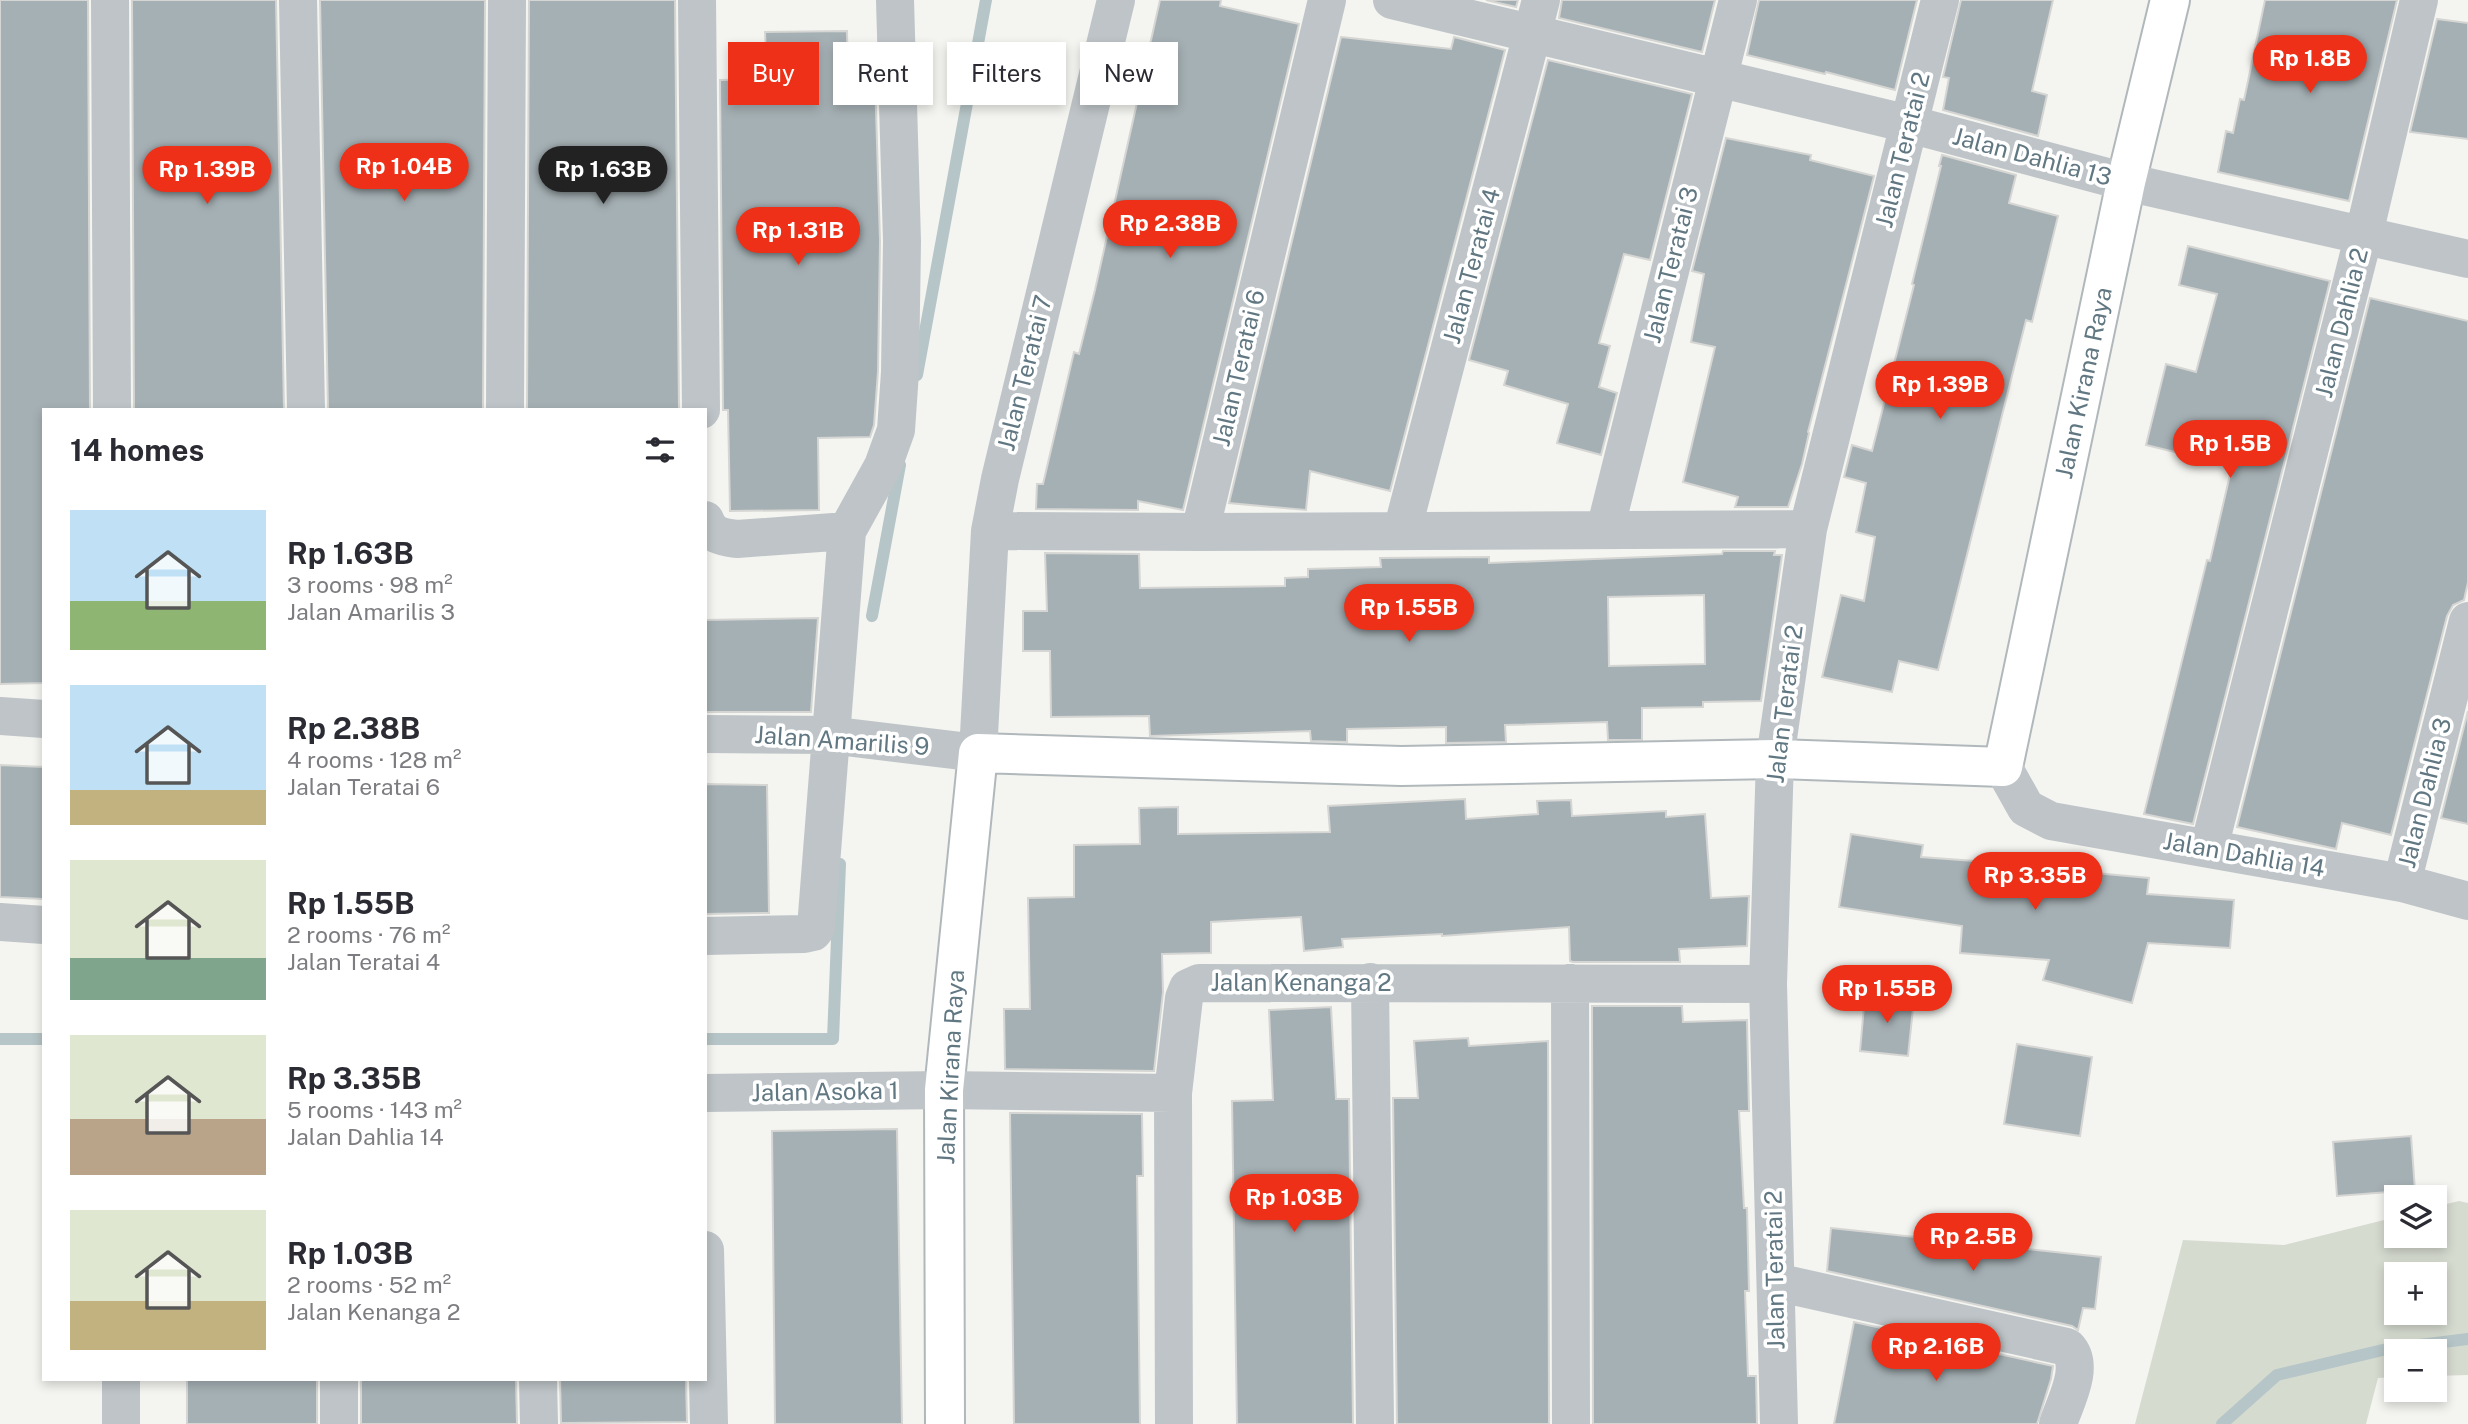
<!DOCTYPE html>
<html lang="en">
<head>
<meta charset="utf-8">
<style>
  body { margin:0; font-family:"Public Sans",sans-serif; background:#f7f7f7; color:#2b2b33; height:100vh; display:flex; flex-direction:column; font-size:26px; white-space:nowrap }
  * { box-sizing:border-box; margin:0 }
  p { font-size:23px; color:#7c7c81 }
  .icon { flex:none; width:38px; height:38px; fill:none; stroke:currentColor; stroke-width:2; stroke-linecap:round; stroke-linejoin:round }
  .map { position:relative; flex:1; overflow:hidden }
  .sheet { position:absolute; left:42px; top:408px; width:665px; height:973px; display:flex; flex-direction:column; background:#fff; border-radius:0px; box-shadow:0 4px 10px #0003 }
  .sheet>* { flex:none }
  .guide { position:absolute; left:728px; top:42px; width:665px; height:63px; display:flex; gap:14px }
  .tools { position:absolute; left:2384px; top:1185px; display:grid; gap:14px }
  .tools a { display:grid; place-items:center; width:63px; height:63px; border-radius:0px; background:#fff; box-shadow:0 4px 10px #0003; font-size:35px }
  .price { position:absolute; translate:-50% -60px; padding:0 16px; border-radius:24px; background:#ed3017; color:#fff; font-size:23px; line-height:46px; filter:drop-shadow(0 2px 4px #0008) }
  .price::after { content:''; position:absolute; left:50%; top:42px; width:21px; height:16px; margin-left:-10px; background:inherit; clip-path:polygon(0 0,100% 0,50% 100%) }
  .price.selected { background:#222; color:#fff }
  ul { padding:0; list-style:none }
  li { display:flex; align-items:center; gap:21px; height:175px; padding:0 28px }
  li span { display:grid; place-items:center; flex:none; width:196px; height:140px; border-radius:0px; color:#555 }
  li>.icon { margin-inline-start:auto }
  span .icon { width:84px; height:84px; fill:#fffc; stroke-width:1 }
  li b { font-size:30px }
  h2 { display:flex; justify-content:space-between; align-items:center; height:84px; padding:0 28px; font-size:30px }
  .tag { padding:0 24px; border-radius:0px; background:#fff; box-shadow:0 4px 10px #0003; font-size:24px; line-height:63px }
  .tag.selected { background:#ed3017; color:#fff }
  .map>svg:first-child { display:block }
  .green { fill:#d6dbd0; fill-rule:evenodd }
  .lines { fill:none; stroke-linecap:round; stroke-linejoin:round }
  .stream { stroke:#b6c5c7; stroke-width:12 }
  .building { fill:#a5b0b4; stroke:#d5d5d3; stroke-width:2; fill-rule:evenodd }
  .secondary-casing { stroke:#b1b8bb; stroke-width:42 }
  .street { stroke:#bec4c7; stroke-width:38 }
  .secondary { stroke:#fff; stroke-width:38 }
  .labels { text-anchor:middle; stroke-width:7; stroke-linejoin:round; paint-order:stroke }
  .street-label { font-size:24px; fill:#617883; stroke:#fff }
</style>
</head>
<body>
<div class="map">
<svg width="2468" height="1424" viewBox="0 0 2468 1424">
  <rect width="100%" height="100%" fill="#f4f4f0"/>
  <path class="green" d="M 2459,1201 L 2468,1203 L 2468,1375 L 2434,1376 L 2434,1351 L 2396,1351 L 2396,1377 L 2378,1378 L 2366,1424 L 2135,1424 L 2183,1240 L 2284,1245 L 2396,1217 L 2396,1236 L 2434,1236 L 2434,1207 ZM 2396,1274 L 2434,1274 L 2434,1312 L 2396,1312 Z"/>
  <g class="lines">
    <path class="stream" d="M 917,375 L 986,0
      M 872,616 L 900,465
      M 0,1039 L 44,1039
      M 705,1039 L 833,1039 L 840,864
      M 2222,1424 L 2277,1375 L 2387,1349 L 2468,1339"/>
  </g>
  <path class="building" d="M 0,0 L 88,0 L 90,410 L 44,410 L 44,683 L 0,684 Z
    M 132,0 L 276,0 L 284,410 L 134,410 Z
    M 320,0 L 485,0 L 483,410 L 328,410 Z
    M 529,0 L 675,0 L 679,410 L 527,410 Z
    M 1160,0 L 1221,0 L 1220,6 L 1299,24 L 1183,510 L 1138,501 L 1138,510 L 1036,509 L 1037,484 L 1043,484 L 1074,352 L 1079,354 L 1095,290 Z
    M 1486,0 L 1518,0 L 1516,7 Z
    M 1562,0 L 1715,0 L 1702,52 L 1559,18 Z
    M 1759,0 L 1917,0 L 1895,90 L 1826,72 L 1825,74 L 1747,55 Z
    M 1961,0 L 2053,0 L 2032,91 L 2047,95 L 2038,136 L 1943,110 L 1949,78 L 1943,77 Z
    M 2265,0 L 2397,0 L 2349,201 L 2218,172 L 2226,131 L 2233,133 L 2240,99 L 2244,100 Z
    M 2437,19 L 2468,23 L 2468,139 L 2410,132 Z
    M 847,31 L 848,78 L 875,78 L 880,241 L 878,371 L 874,425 L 870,437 L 818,438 L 819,510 L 730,511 L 728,410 L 723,410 L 720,80 L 767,79 L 765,32 Z
    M 1341,37 L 1451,49 L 1454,37 L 1505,50 L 1390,491 L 1310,471 L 1306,510 L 1229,503 Z
    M 1548,60 L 1692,94 L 1650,260 L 1624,254 L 1599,343 L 1610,346 L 1599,387 L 1617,393 L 1601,455 L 1557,443 L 1568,404 L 1504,385 L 1508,371 L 1469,360 Z
    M 1726,138 L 1811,155 L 1810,160 L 1874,176 L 1808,432 L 1809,433 L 1802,464 L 1788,507 L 1735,507 L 1738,497 L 1683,482 L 1715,347 L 1691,342 L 1704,274 L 1692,271 Z
    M 1942,155 L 2016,175 L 2009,203 L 2058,216 L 2032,322 L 2026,320 L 1938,670 L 1899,661 L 1892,692 L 1822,677 L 1841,595 L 1864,601 L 1875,537 L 1856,532 L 1866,483 L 1844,477 L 1852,445 L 1872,451 L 1914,285 L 1912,284 L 1941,166 L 1939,166 Z
    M 2188,246 L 2330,281 L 2193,824 L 2144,814 L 2207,560 L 2210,561 L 2232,466 L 2146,445 L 2166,364 L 2196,372 L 2217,294 L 2179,285 Z
    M 2370,298 L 2468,321 L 2468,582 L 2464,600 L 2453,605 L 2447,616 L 2391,835 L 2342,823 L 2336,849 L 2237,827 Z
    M 1723,551 L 1775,551 L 1774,555 L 1782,555 L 1761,701 L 1703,702 L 1703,707 L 1642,708 L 1642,740 L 1608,740 L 1607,722 L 1505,725 L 1506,742 L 1446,743 L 1446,727 L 1347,729 L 1347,742 L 1311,741 L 1310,731 L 1150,736 L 1149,716 L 1051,717 L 1050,651 L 1023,651 L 1023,611 L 1047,611 L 1045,553 L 1139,554 L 1140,588 L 1285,586 L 1285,578 L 1308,577 L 1308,569 L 1381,567 L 1380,558 L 1489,557 L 1489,563 L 1722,554 ZM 1704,595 L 1705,664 L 1609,666 L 1608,597 Z
    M 818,618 L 811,712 L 705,712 L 705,620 Z
    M 2468,711 L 2468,824 L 2441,818 Z
    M 0,765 L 44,767 L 44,899 L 0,897 Z
    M 705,784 L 767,785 L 769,913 L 705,914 Z
    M 1465,799 L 1466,819 L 1538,814 L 1537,801 L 1571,800 L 1572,816 L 1666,811 L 1666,817 L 1705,814 L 1711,898 L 1749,896 L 1747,946 L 1679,949 L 1680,962 L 1573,962 L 1570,961 L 1569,927 L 1442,936 L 1442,934 L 1342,939 L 1343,947 L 1304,951 L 1301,917 L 1211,922 L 1211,953 L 1162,954 L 1163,992 L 1154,1071 L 1005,1069 L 1004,1009 L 1030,1009 L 1028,898 L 1074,897 L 1074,845 L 1140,844 L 1139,808 L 1178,807 L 1178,834 L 1330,832 L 1328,806 Z
    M 1851,834 L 1923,845 L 1921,857 L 2029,865 L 2029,867 L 2149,878 L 2147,894 L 2234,900 L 2230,948 L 2148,943 L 2132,1003 L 2043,980 L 2049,960 L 1960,953 L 1962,926 L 1839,907 Z
    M 1865,995 L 1914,999 L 1908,1056 L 1860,1051 Z
    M 1592,1006 L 1682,1006 L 1683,1022 L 1747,1020 L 1749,1111 L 1739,1111 L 1744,1208 L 1747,1208 L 1749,1291 L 1745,1291 L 1748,1376 L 1756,1376 L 1757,1424 L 1593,1424 Z
    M 1331,1007 L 1336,1099 L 1349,1099 L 1353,1424 L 1237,1424 L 1232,1101 L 1273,1100 L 1269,1010 Z
    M 1468,1038 L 1469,1046 L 1548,1041 L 1549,1424 L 1397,1424 L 1393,1098 L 1418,1098 L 1414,1041 Z
    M 2017,1044 L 2092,1057 L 2080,1136 L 2004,1124 Z
    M 1010,1113 L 1142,1114 L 1143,1176 L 1137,1176 L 1140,1424 L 1014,1424 Z
    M 897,1129 L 902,1424 L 775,1424 L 772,1131 Z
    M 2411,1136 L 2415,1190 L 2337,1196 L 2333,1142 Z
    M 1831,1228 L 2101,1257 L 2095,1309 L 2083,1308 L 2078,1330 L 2072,1326 L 1827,1271 Z
    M 1854,1322 L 2053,1366 L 2051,1379 L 2037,1424 L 1834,1424 Z
    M 187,1379 L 317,1379 L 317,1424 L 187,1424 Z
    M 361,1379 L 516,1379 L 517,1424 L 361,1424 Z
    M 560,1379 L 686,1379 L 687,1422 L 561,1423 Z"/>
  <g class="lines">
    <g class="secondary-casing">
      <path id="secondary" d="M 945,1424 L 944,1090 L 978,753 L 1401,766 L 1775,759 L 2003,767 L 2126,182 L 2170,0"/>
    </g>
    <path class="street" d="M 110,0 L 112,410
      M 298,0 L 306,410
      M 697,0 L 701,410
      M 1392,0 L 1909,124 L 2126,182 L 2468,259
      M 505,410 L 507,0
      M 705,520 C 711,536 722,537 737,539 L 847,531
      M 1605,530 L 1738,0
      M 990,531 L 1200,532 L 1808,529
      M 1402,531 L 1541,0
      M 1200,532 L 1327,0
      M 0,716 L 44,719
      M 705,734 L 829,735 L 978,753 L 990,531 L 1000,479 L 1116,0
      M 2003,767 L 2026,808 L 2051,821 L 2402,883 L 2468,901
      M 2209,848 L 2364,234 L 2419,0
      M 2402,883 L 2468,621
      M 0,922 L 44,925
      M 705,936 L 804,934 L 813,932 L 816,928 L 847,531 L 883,466 L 896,430 L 900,372 L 902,241 L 895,0
      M 1370,982 L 1375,1424
      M 1570,983 L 1571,1424
      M 705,1093 L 944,1090 L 1173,1093
      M 705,1250 L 709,1424
      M 1776,1282 L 2067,1347 C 2086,1366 2065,1402 2058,1424
      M 121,1379 L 121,1424
      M 339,1379 L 339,1424
      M 538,1379 L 539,1424
      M 1174,1424 L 1173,1093 L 1184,998 L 1188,988 L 1199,983 L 1768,984
      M 1779,1424 L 1768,984 L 1775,759 L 1808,529 L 1940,0"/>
    <use href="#secondary" class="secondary"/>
  </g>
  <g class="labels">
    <g class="street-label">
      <text transform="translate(1903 150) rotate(-76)" y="8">Jalan Teratai 2</text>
      <text transform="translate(2032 157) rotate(15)" y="8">Jalan Dahlia 13</text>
      <text transform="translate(1671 265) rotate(-76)" y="8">Jalan Teratai 3</text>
      <text transform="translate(1472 266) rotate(-75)" y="8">Jalan Teratai 4</text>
      <text transform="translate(2342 323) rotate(-76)" y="8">Jalan Dahlia 2</text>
      <text transform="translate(1239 368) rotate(-77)" y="8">Jalan Teratai 6</text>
      <text transform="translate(1025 373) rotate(-76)" y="8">Jalan Teratai 7</text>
      <text transform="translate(2084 383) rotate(-78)" y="8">Jalan Kirana Raya</text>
      <text transform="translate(1785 704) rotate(-83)" y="8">Jalan Teratai 2</text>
      <text transform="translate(842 741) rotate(4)" y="8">Jalan Amarilis 9</text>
      <text transform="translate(2425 793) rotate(-76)" y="8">Jalan Dahlia 3</text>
      <text transform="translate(2244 855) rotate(10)" y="8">Jalan Dahlia 14</text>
      <text x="1301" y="991">Jalan Kenanga 2</text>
      <text transform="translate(951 1067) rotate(-87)" y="8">Jalan Kirana Raya</text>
      <text transform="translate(825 1092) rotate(-1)" y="8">Jalan Asoka 1</text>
      <text transform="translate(1775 1270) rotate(-91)" y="8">Jalan Teratai 2</text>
    </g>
  </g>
</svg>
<div class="tools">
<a><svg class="icon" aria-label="layers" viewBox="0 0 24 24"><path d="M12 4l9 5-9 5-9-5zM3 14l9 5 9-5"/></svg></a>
<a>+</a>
<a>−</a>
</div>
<b class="price" style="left:2310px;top:95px">Rp 1.8B</b>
<b class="price" style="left:404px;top:203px">Rp 1.04B</b>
<b class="price" style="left:207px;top:206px">Rp 1.39B</b>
<b class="price selected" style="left:603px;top:206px">Rp 1.63B</b>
<b class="price" style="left:1170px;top:260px">Rp 2.38B</b>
<b class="price" style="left:798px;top:267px">Rp 1.31B</b>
<b class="price" style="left:1940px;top:421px">Rp 1.39B</b>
<b class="price" style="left:2230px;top:480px">Rp 1.5B</b>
<b class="price" style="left:1409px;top:644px">Rp 1.55B</b>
<b class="price" style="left:2035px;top:912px">Rp 3.35B</b>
<b class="price" style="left:1887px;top:1025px">Rp 1.55B</b>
<b class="price" style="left:1294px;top:1234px">Rp 1.03B</b>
<b class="price" style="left:1973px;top:1273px">Rp 2.5B</b>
<b class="price" style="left:1936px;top:1383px">Rp 2.16B</b>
<div class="guide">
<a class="tag selected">Buy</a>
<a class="tag">Rent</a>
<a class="tag">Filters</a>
<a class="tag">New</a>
</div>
<section class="sheet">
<h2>14 homes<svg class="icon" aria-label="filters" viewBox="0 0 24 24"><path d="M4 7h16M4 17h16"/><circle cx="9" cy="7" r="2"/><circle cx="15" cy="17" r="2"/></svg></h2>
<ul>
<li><span style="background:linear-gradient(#bfe0f5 65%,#8fb573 0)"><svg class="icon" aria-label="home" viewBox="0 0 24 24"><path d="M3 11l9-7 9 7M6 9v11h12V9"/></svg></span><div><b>Rp 1.63B</b><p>3 rooms · 98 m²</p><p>Jalan Amarilis 3</p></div></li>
<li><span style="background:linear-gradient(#bfe0f5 75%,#c2b280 0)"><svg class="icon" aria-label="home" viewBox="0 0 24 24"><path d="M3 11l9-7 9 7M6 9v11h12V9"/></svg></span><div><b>Rp 2.38B</b><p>4 rooms · 128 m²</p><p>Jalan Teratai 6</p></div></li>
<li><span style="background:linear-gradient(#dfe7d0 70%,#7fa58c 0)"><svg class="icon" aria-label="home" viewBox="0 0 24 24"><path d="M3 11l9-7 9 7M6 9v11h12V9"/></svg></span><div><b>Rp 1.55B</b><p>2 rooms · 76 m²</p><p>Jalan Teratai 4</p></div></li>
<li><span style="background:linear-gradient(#dfe7d0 60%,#b9a48a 0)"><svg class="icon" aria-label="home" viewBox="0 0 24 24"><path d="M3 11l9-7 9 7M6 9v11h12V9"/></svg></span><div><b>Rp 3.35B</b><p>5 rooms · 143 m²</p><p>Jalan Dahlia 14</p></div></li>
<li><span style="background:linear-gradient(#dfe7d0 65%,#c2b280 0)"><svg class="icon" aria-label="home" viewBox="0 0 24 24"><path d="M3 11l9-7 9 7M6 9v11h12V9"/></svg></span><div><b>Rp 1.03B</b><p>2 rooms · 52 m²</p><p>Jalan Kenanga 2</p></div></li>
</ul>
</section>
</div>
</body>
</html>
